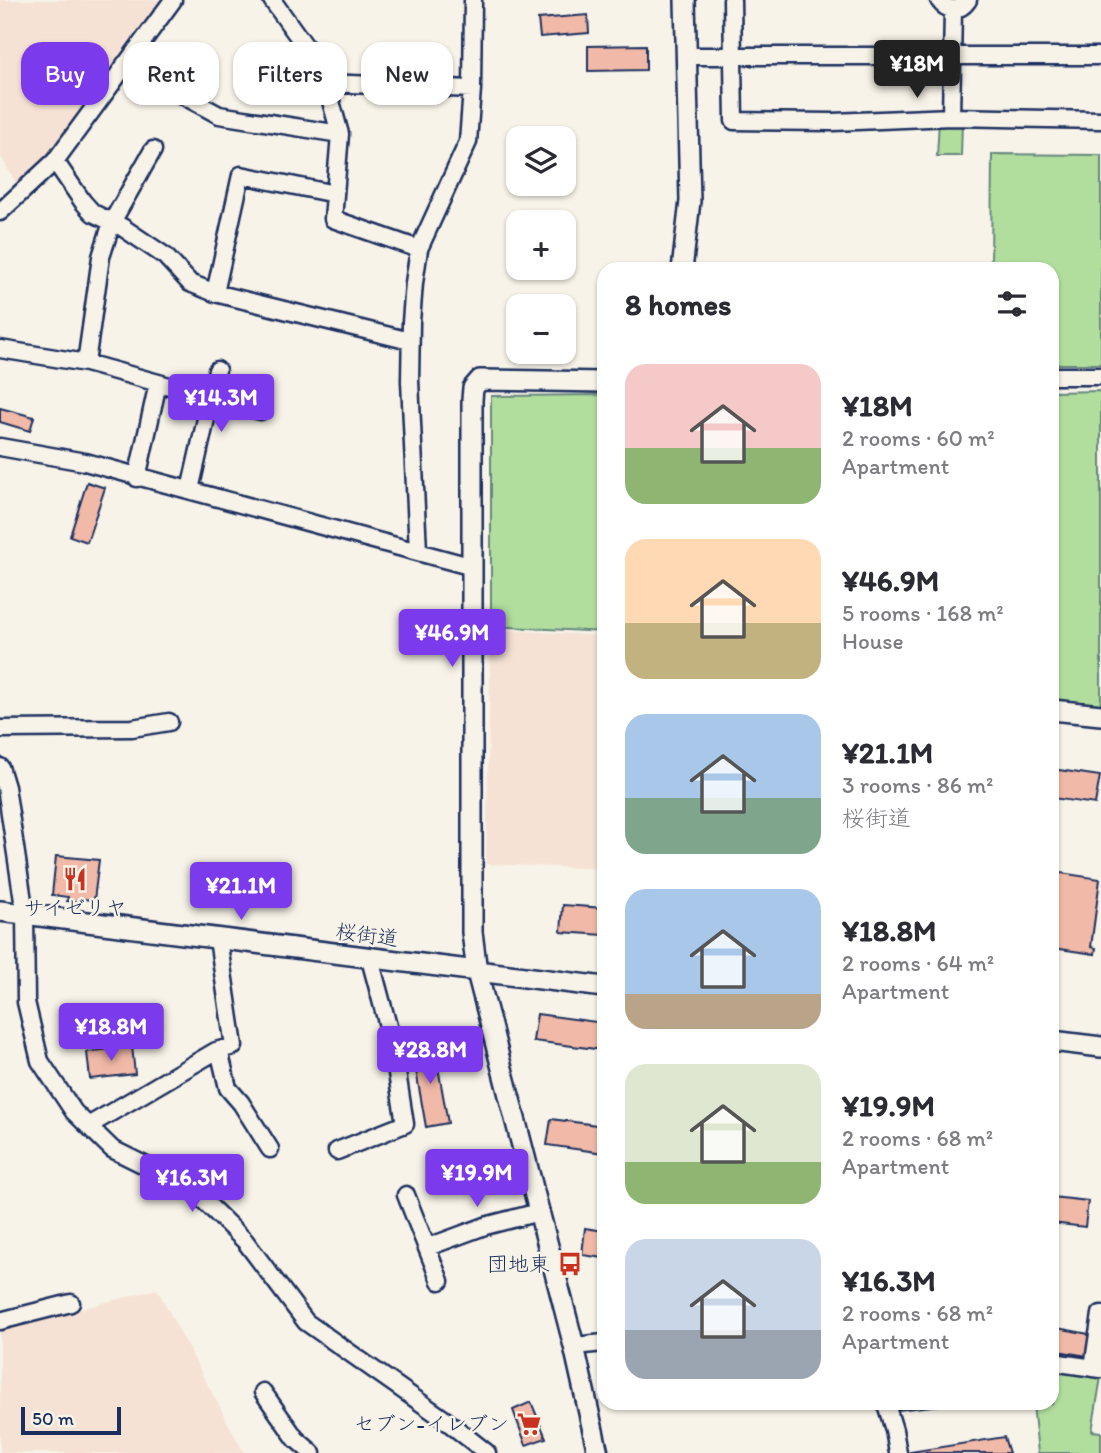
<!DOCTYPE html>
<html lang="en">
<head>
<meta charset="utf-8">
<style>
  body { margin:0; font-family:Itim,"Klee One",sans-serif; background:#f2f2f3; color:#2b2b33; height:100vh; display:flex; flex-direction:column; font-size:26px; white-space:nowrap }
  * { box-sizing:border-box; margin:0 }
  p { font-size:23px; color:#7c7c81 }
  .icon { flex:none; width:38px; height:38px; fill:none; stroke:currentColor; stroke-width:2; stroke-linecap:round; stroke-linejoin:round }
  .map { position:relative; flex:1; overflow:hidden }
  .details { position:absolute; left:597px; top:262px; width:462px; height:1148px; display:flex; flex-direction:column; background:#fff; border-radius:21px; box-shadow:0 2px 5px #0004 }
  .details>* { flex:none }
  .guide { position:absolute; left:21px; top:42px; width:471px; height:63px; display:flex; gap:14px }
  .tools { position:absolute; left:506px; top:126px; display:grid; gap:14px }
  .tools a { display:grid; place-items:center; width:70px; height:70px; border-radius:14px; background:#fff; box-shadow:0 2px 5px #0004; font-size:35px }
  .scale { position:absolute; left:21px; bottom:18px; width:100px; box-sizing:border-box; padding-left:7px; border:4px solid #1b2f5e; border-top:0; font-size:19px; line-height:24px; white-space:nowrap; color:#1b2f5e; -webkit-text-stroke:5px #f7f3e8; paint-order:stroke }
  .price { position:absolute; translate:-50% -60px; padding:0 16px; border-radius:7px; background:#7c3aed; color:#fff; font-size:23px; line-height:46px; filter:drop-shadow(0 2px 4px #0008) }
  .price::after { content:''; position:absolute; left:50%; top:42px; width:21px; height:16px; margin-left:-10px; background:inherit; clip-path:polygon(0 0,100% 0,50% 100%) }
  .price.active { background:#222; color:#fff }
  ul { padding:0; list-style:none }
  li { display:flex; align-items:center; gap:21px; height:175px; padding:0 28px }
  li span { display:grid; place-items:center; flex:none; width:196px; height:140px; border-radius:21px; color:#555 }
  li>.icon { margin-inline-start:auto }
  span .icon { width:84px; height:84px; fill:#fffc; stroke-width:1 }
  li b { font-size:30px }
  h2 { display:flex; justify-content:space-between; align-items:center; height:84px; padding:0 28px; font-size:30px }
  .chip { padding:0 24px; border-radius:21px; background:#fff; box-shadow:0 2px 5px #0004; font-size:24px; line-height:63px }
  .chip.active { background:#7c3aed; color:#fff }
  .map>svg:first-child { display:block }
  .built { fill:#f5e2d4 }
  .green { fill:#b1de9d; stroke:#66867e; stroke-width:2 }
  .building { fill:#f1b9a7; stroke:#1b2f5e; stroke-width:2 }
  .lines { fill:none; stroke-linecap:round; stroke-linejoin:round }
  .minor-casing { stroke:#1b2f5e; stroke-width:21 }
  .tertiary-casing { stroke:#1b2f5e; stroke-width:24 }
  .minor { stroke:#f7f3e8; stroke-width:16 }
  .tertiary { stroke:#f7f3e8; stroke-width:19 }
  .labels { text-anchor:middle; stroke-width:5; stroke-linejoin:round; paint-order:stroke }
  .poi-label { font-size:21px; fill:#1b2f5e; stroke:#f7f3e8; text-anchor:end }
  .street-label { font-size:21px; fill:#1b2f5e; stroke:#f7f3e8 }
</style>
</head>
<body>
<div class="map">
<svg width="1101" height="1453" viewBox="0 0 1101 1453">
  <rect width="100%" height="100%" fill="#f7f3e8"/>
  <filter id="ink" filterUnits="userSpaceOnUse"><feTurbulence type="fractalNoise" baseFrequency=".0143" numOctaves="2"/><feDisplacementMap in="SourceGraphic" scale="14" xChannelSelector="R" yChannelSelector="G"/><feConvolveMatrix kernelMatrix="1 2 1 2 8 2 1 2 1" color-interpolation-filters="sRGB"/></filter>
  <g filter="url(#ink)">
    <path class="built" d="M 0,0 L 162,0 L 118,60 L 74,129 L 16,183 L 0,155 Z
      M 491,629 L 604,636 L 604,869 L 486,864 Z
      M 157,1289 L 244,1453 L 0,1453 L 0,1330 Z"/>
    <path class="green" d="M 939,121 L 962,121 L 961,156 L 937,156 Z
      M 992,154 L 1101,155 L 1101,364 L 1052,364 L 1052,270 L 991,269 Z
      M 1101,391 L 1101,707 L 1052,702 L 1052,392 Z
      M 604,395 L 604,632 L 491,626 L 491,396 Z
      M 1052,1367 L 1101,1377 L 1092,1431 L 1101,1432 L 1101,1453 L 1038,1453 L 1033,1404 L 1052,1404 Z"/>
    <path class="building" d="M 588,15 L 589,33 L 540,37 L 538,19 Z
      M 646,45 L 646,70 L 588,71 L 588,46 Z
      M 0,408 L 34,417 L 30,431 L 0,422 Z
      M 87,482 L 105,488 L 87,542 L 70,536 Z
      M 1052,769 L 1100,776 L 1095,804 L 1052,798 Z
      M 56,856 L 99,860 L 94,900 L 82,899 L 82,902 L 67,901 L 68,897 L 52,895 Z
      M 1052,866 L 1055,867 L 1054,872 L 1100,879 L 1091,947 L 1096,948 L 1095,954 L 1052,948 Z
      M 563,905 L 604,908 L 604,935 L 561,932 Z
      M 537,1014 L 604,1023 L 604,1050 L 533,1041 Z
      M 434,1045 L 448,1123 L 426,1127 L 412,1048 Z
      M 132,1046 L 135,1074 L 90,1079 L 87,1052 Z
      M 551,1119 L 604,1126 L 604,1153 L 547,1145 Z
      M 1052,1197 L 1088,1201 L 1085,1227 L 1052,1223 Z
      M 585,1228 L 604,1231 L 604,1258 L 582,1255 Z
      M 1052,1327 L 1094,1335 L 1087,1356 L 1052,1350 Z
      M 531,1402 L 546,1438 L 526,1445 L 513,1410 Z
      M 897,1404 L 948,1404 L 898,1410 Z
      M 1004,1437 L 1009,1453 L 910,1453 L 910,1452 Z"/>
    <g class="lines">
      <g class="minor-casing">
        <path id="minor" d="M 272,0 L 305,46 L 326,83 L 340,134 L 333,219 L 419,249
          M 732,0 L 734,121 L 833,122 L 951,117 L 1101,120
          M 939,0 C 947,12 960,12 968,0
          M 687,56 L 1101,56
          M 125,64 L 219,115 L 340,134
          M 326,83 L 472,89
          M 951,117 L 953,9
          M 55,161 L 83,202 L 93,213 L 122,227 L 165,256 L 190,283 L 215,293 L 410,341
          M 0,212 L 55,161 L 173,0
          M 215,293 L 241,175 L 335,194
          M 0,349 L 86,363 L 260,411
          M 86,363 L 101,257 L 112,222 L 153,150
          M 1052,376 L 1101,376
          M 0,447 L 85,462 L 473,567
          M 137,478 L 158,383
          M 190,490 L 217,370
          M 418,551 L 410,381 L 411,322 L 414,283 L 419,249 L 468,142 L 472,89 L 473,0
          M 0,729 L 132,728 L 169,722
          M 0,767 L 6,787 L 25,914 L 26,1002 L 40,1061 L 74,1112 L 112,1149 L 191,1188 L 245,1241 L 306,1322 L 444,1419 L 487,1453
          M 219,1050 L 228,1088 L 241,1103 L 270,1149
          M 88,1126 L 216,1051 L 234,1046 L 218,939
          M 337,1151 L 405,1124 L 392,1041 L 370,959
          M 406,1195 L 440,1281
          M 428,1247 L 485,1226 L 539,1212
          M 0,1321 L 71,1303
          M 574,1346 L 604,1343
          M 1052,1362 L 1101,1369
          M 1093,1368 L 1101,1314
          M 263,1392 L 296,1439 L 312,1453
          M 886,1404 L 894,1430 L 898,1453"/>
      </g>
      <g class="tertiary-casing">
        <path id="tertiary" d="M 682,270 L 690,201 L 685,0
          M 1052,710 L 1101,715
          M 0,911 L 604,987
          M 1052,1041 L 1101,1047
          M 598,1453 L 574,1346 L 477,972 L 472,932 L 472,400 L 473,388 L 480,380 L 604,382"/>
      </g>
      <use href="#minor" class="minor"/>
      <use href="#tertiary" class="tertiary"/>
    </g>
  </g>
  <defs>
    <g id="restaurant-bare" transform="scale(1.89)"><path d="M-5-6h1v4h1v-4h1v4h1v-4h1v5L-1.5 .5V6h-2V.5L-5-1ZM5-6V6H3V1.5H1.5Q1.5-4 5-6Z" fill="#c8321e" stroke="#f7f3e8" stroke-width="2.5" paint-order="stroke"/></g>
    <g id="bus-bare" transform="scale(1.89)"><path d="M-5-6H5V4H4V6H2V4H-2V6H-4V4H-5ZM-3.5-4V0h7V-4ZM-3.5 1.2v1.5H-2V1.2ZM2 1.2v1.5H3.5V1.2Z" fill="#c8321e" stroke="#f7f3e8" stroke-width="2.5" paint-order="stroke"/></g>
    <g id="supermarket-bare" transform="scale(1.89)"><path d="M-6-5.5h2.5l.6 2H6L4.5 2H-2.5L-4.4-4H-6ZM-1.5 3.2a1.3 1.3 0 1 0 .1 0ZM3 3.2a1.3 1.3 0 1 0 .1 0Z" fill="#c8321e" stroke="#f7f3e8" stroke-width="2.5" paint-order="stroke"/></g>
  </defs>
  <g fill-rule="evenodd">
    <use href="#restaurant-bare" x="75" y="879"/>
    <use href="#bus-bare" x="570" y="1264"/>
    <use href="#supermarket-bare" x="529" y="1424"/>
  </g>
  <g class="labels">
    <g class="poi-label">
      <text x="75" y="915" text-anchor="middle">サイゼリヤ</text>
      <text x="550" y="1271">団地東</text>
      <text x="509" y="1431">セブン-イレブン</text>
    </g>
    <g class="street-label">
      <text transform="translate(367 935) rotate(7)" y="7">桜街道</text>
    </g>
  </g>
</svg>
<div class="tools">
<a><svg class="icon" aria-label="layers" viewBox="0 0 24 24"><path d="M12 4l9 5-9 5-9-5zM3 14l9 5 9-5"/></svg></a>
<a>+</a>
<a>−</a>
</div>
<div class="scale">50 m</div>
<b class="price active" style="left:917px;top:100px">¥18M</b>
<b class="price" style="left:221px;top:434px">¥14.3M</b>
<b class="price" style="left:452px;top:669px">¥46.9M</b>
<b class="price" style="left:241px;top:922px">¥21.1M</b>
<b class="price" style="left:111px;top:1063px">¥18.8M</b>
<b class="price" style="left:430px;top:1086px">¥28.8M</b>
<b class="price" style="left:477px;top:1209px">¥19.9M</b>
<b class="price" style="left:192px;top:1214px">¥16.3M</b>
<div class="guide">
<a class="chip active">Buy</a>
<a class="chip">Rent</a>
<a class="chip">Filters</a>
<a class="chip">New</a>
</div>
<section class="details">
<h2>8 homes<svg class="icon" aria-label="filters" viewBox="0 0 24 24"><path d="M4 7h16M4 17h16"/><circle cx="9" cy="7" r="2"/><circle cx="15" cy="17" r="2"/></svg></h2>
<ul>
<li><span style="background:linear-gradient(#f6c9c9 60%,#8fb573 0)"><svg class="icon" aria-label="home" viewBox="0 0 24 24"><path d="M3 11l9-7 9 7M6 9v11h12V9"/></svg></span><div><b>¥18M</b><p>2 rooms · 60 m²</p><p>Apartment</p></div></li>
<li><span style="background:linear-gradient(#ffd9b3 60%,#c2b280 0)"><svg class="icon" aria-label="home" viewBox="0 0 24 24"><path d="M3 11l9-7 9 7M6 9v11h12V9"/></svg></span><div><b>¥46.9M</b><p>5 rooms · 168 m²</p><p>House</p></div></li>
<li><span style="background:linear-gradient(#a9c7e8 60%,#7fa58c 0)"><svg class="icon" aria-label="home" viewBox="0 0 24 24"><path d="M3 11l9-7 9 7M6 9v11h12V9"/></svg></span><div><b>¥21.1M</b><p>3 rooms · 86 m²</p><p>桜街道</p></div></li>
<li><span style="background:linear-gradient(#a9c7e8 75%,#b9a48a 0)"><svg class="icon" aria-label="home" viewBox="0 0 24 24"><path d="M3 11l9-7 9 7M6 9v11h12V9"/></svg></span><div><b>¥18.8M</b><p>2 rooms · 64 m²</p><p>Apartment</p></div></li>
<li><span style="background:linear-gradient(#dfe7d0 70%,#8fb573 0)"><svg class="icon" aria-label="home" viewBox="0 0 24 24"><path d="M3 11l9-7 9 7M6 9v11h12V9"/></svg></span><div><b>¥19.9M</b><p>2 rooms · 68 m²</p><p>Apartment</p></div></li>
<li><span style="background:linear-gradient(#c9d6e8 65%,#9aa5b1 0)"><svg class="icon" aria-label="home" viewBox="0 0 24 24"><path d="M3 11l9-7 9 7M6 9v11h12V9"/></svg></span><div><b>¥16.3M</b><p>2 rooms · 68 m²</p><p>Apartment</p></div></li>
</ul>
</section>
</div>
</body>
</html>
